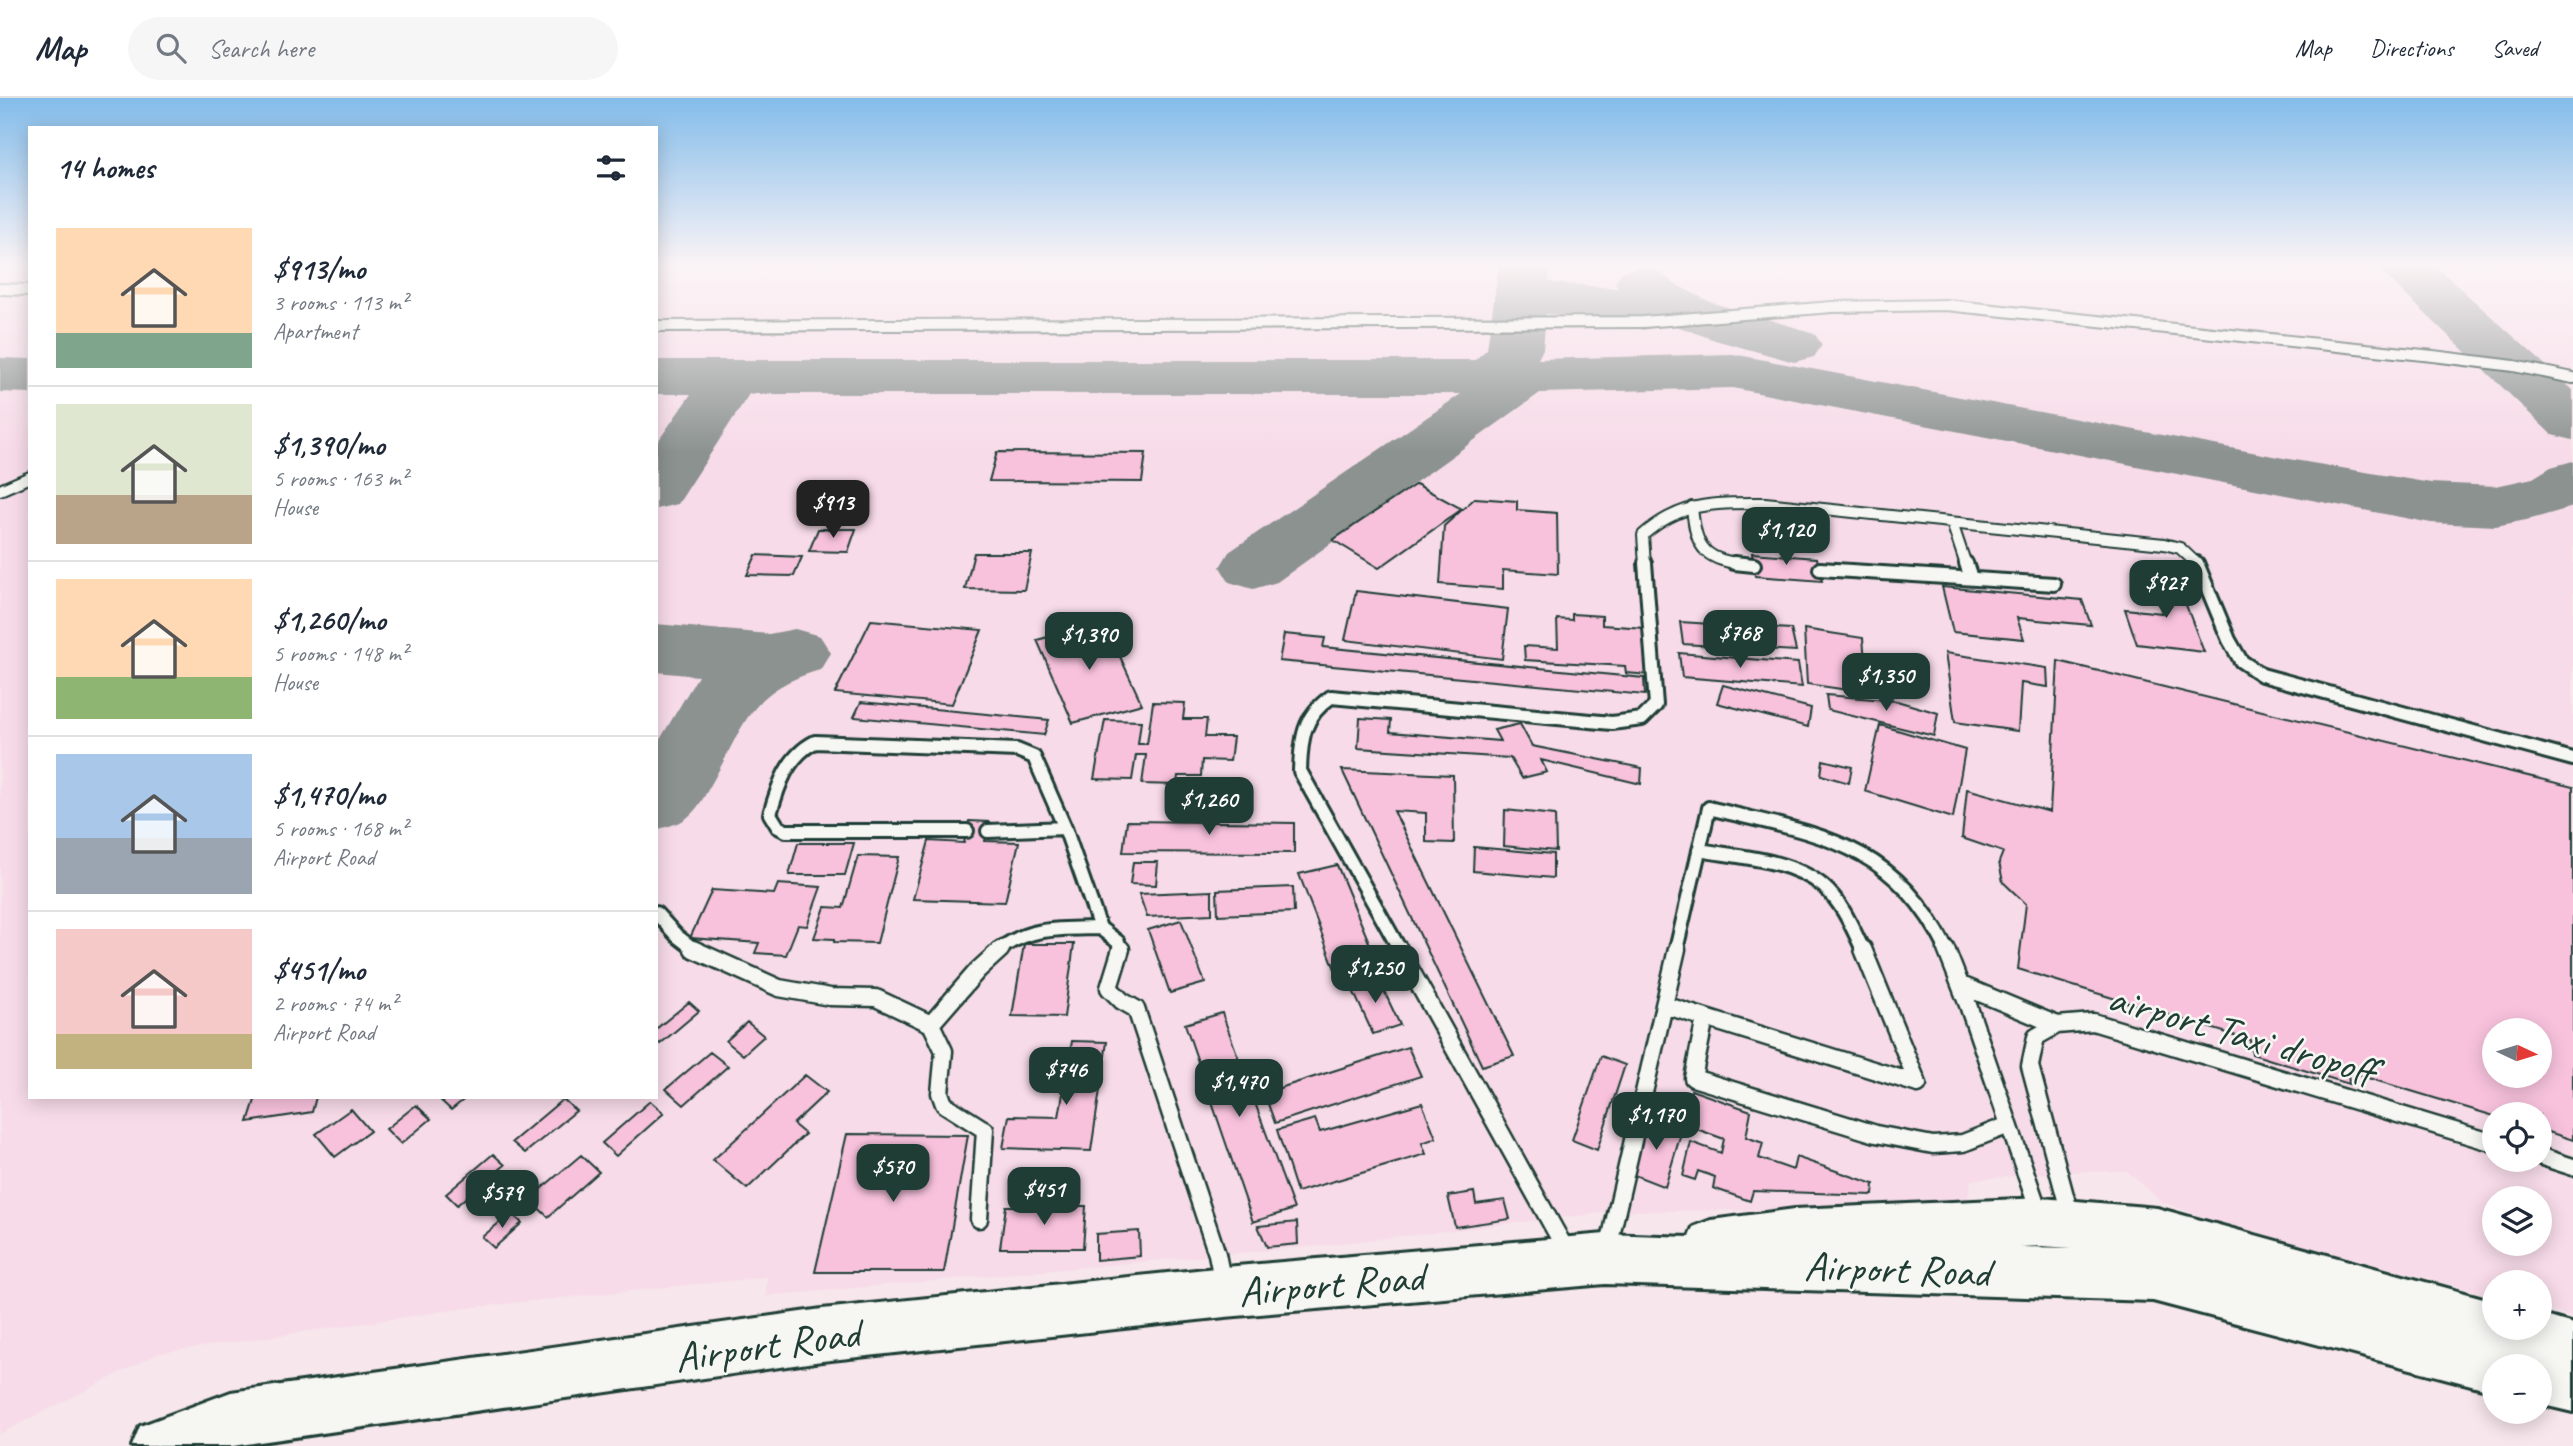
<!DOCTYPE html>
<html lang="en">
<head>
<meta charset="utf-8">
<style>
  body { margin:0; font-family:Caveat,sans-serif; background:#f6f6f7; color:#1f2937; height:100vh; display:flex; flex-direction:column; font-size:26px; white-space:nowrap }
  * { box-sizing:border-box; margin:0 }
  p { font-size:23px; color:#747a83 }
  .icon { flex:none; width:38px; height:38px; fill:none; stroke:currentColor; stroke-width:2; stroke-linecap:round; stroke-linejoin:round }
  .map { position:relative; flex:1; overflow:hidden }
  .details { position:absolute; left:28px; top:28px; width:630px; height:973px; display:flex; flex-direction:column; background:#fff; border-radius:0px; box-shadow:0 4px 18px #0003 }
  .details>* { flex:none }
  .needle { width:46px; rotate:94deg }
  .buttons { position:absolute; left:2482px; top:920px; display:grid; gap:14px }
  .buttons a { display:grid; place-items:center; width:70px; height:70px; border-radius:50%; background:#fff; box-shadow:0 4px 18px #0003; font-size:35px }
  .price { position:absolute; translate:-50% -60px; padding:0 16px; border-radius:14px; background:#1f3d34; color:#fff; font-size:23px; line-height:46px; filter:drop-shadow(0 2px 4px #0008) }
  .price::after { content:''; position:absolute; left:50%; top:42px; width:21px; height:16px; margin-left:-10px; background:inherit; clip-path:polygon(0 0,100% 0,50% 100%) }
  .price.active { background:#222; color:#fff }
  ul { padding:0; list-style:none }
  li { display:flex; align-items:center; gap:21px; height:175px; padding:0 28px }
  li+li { border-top:2px solid #e0e1e3 }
  li span { display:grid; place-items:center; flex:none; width:196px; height:140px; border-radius:0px; color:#555 }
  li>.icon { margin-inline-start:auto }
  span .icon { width:84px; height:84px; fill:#fffc; stroke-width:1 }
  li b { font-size:30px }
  h2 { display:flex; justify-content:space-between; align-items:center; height:84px; padding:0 28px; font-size:30px }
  header { display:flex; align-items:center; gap:42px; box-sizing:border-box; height:98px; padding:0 35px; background:#fff; border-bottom:2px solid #e0e1e3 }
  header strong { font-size:33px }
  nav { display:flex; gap:38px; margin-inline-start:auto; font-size:24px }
  .search { width:490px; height:63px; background:#f6f6f7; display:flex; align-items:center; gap:18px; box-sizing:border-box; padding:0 24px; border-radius:38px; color:#747a83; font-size:26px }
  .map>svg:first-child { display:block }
  .built { fill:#f7dbe8; fill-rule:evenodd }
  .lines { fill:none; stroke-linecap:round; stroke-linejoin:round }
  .taxiway { fill:#8b9290; fill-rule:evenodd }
  .building { fill:#f8c2dd; stroke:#1f3d34; stroke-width:2; fill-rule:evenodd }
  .service-far2-casing { stroke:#1f3d34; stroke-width:14 }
  .service-far1-casing { stroke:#1f3d34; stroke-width:18 }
  .service-casing { stroke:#1f3d34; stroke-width:21 }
  .primary-casing { stroke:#1f3d34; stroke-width:6 }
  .service-far2 { stroke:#f6f6f2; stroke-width:10 }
  .service-far1 { stroke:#f6f6f2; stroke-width:12 }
  .service { stroke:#f6f6f2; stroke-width:16 }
  .primary { fill:#f6f6f2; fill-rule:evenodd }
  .labels { text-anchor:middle; stroke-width:5; stroke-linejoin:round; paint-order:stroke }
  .near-street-label { font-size:42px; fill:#1f3d34; stroke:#f6f6f2 }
</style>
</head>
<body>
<header>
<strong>Map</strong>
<div class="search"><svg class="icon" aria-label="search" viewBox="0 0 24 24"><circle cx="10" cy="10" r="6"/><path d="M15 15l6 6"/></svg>Search here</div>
<nav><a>Map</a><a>Directions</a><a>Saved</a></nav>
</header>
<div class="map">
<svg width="2573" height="1348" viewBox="0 0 2573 1348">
  <rect width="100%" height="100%" fill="#f7e6ec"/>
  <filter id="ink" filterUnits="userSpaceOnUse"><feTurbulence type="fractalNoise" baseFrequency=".0143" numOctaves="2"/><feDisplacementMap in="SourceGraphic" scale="14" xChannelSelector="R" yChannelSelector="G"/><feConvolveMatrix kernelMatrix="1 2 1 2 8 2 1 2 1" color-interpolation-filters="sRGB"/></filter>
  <g filter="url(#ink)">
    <path class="built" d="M 0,166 L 30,166 L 30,999 L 656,999 L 656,166 L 2573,166 L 2573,1219 L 2539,1210 L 2539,1185 L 2494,1185 L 2494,1198 L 2211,1122 L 2162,1104 L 2127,1073 L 2058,1074 L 1971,1082 L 1966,1111 L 1618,1113 L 1317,1148 L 766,1198 L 767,1179 L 474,1209 L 159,1255 L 0,1336 ZM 2494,933 L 2539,933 L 2539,978 L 2494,978 ZM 2494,1017 L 2539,1017 L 2539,1062 L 2494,1062 ZM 2494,1101 L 2539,1101 L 2539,1146 L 2494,1146 Z"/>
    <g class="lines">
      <path class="taxiway" d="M 1499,166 L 1551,166 L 1549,183 L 1554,185 L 1618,190 L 1615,185 L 1622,174 L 1641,169 L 1660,174 L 1673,185 L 1710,204 L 1814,235 L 1822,247 L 1814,259 L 1794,264 L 1715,242 L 1665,224 L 1662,228 L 1643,232 L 1609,220 L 1546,216 L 1543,251 L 1538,261 L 1733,256 L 2294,362 L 2431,385 L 2496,388 L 2533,380 L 2551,369 L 2573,363 L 2573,409 L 2531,421 L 2496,428 L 2431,425 L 1733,290 L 1540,295 L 1277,484 L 1253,491 L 1229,484 L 1220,469 L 1229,454 L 1461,296 L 749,296 L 678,406 L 656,411 L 656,346 L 691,296 L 656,296 L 656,262 L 1475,262 L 1487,251 Z
        M 2377,166 L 2433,166 L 2573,292 L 2573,342 L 2552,337 L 2385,177 Z
        M 0,260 L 30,261 L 30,295 L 0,294 Z
        M 656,526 L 769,536 L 795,531 L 820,538 L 831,555 L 820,572 C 746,593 744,630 709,690 C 703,701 694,717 682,723 C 675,727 664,729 656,732 L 656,648 L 698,578 L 656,574 Z"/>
    </g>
    <path class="building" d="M 997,354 L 1146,355 L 1142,384 L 989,383 Z
      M 1416,386 L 1462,411 L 1379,470 L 1333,442 Z
      M 1475,400 L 1517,403 L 1517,412 L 1557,415 L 1558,476 L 1503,472 L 1503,491 L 1440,486 L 1444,428 Z
      M 818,431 L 856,431 L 848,454 L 809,453 Z
      M 974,455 L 1032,455 L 1024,492 L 965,491 Z
      M 1752,455 L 1817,460 L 1822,483 L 1755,478 Z
      M 756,457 L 802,459 L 794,478 L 747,477 Z
      M 2148,478 L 2176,481 L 2204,554 L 2137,546 L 2125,511 L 2162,515 Z
      M 1942,489 L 2082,502 L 2091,527 L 2017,520 L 2024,541 L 1953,534 Z
      M 1356,493 L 1508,511 L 1502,561 L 1345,542 Z
      M 1572,516 L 1602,518 L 1602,527 L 1645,530 L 1650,577 L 1626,575 L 1625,568 L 1525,562 L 1524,548 L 1558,550 L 1557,521 L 1572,522 Z
      M 871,522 L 982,532 L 952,606 L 835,595 Z
      M 1104,524 L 1142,606 L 1073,625 L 1037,542 Z
      M 1680,524 L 1791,531 L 1796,553 L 1683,546 Z
      M 1804,531 L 1863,540 L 1868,595 L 1807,586 Z
      M 1284,536 L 1325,540 L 1323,549 L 1644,580 L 1645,597 L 1279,563 Z
      M 1679,555 L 1798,565 L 1802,589 L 1682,579 Z
      M 1945,555 L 2047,570 L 2048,589 L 2021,585 L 2018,633 L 1955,624 Z
      M 2058,563 L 2573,689 L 2573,1042 L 2539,1031 L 2539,1017 L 2494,1018 L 2348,974 L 2349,986 L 2252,956 L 2250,942 L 2018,871 L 2026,806 L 2003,784 L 1999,764 L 2003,754 L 1962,740 L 1967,691 L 2050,714 ZM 2494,933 L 2539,933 L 2539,978 L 2494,978 Z
      M 1723,587 L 1811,610 L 1808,629 L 1717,605 Z
      M 1826,597 L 1897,603 L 1938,615 L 1934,638 L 1828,612 Z
      M 861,604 L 1049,622 L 1044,637 L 854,619 Z
      M 1153,604 L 1185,605 L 1183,621 L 1207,621 L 1205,639 L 1233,639 L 1230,663 L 1202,662 L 1201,678 L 1178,678 L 1177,687 L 1142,686 L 1146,657 L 1136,657 L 1132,682 L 1094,681 L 1105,622 L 1141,623 L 1138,646 L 1147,646 Z
      M 1360,620 L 1391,622 L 1390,634 L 1500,643 L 1494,632 L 1520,626 L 1532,648 L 1642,670 L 1641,686 L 1541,662 L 1547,674 L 1522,680 L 1510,660 L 1358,650 Z
      M 1880,627 L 1965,652 L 1953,720 L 1865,693 Z
      M 1823,662 L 1852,669 L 1849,685 L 1821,677 Z
      M 1342,672 L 1453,677 L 1454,745 L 1426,744 L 1426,715 L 1394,713 L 1514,958 L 1482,968 Z
      M 1505,712 L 1555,717 L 1556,753 L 1504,748 Z
      M 969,723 L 990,724 L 985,743 L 1019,744 L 1005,804 L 913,801 L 929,743 L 964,745 Z
      M 1127,723 L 1294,725 L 1294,755 L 1123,754 Z
      M 798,745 L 854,745 L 845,777 L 789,777 Z
      M 1474,749 L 1553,756 L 1553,780 L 1473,773 Z
      M 858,758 L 899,759 L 877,845 L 834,844 L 834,841 L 814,840 L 825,809 L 843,810 Z
      M 1133,764 L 1158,764 L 1156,787 L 1130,786 Z
      M 1337,767 L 1376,861 L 1335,871 L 1299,776 Z
      M 778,786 L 821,789 L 807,828 L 798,827 L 786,857 L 755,855 L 759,845 L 690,840 L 712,792 L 774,796 Z
      M 1293,789 L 1294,814 L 1218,817 L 1217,792 Z
      M 1212,793 L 1212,816 L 1147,819 L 1139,796 Z
      M 1181,822 L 1205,885 L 1170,895 L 1148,832 Z
      M 1024,846 L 1074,846 L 1064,919 L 1012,918 Z
      M 1377,878 L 1400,927 L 1373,936 L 1350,886 Z
      M 689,904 L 699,913 L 660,946 L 656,943 L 656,931 Z
      M 1222,915 L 1294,1111 L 1253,1124 L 1185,926 Z
      M 747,924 L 764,938 L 743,957 L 726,943 Z
      M 1072,943 L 1107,944 L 1091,1053 L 1003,1050 L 1009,1018 L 1059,1019 Z
      M 1408,949 L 1421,978 L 1275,1025 L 1264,995 Z
      M 710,954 L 728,968 L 684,1007 L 666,991 Z
      M 1601,958 L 1625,967 L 1597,1052 L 1572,1042 Z
      M 805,977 L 827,994 L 793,1026 L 805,1036 L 747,1091 L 713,1062 Z
      M 1691,992 L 1751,1013 L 1746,1039 L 1763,1045 L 1759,1060 L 1793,1072 L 1796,1059 L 1874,1086 L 1873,1097 L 1753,1093 L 1750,1103 L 1713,1090 L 1715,1079 L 1698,1073 L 1695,1082 L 1683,1078 L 1691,1044 L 1721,1055 L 1724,1041 L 1683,1026 Z
      M 256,999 L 316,999 L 312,1014 L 248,1024 Z
      M 437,999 L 467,999 L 451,1012 Z
      M 563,1001 L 576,1013 L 525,1055 L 512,1044 Z
      M 650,1003 L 664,1015 L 616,1058 L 602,1045 Z
      M 1422,1005 L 1436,1040 L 1422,1045 L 1426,1056 L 1297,1094 L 1277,1032 L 1315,1021 L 1320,1034 Z
      M 416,1007 L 431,1021 L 401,1046 L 386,1031 Z
      M 351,1011 L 370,1033 L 335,1059 L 316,1036 Z
      M 1646,1018 L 1682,1032 L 1665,1089 L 1629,1075 Z
      M 847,1036 L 968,1037 L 944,1174 L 815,1174 Z
      M 493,1056 L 505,1067 L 457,1107 L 446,1096 Z
      M 581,1057 L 599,1074 L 548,1119 L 529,1101 Z
      M 1474,1094 L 1476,1106 L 1505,1102 L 1510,1121 L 1455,1129 L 1448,1098 Z
      M 1006,1108 L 1086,1108 L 1083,1150 L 1000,1150 Z
      M 511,1115 L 522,1125 L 494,1150 L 482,1139 Z
      M 1297,1124 L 1298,1146 L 1267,1149 L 1258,1128 Z
      M 1139,1133 L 1140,1158 L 1096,1162 L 1096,1136 Z"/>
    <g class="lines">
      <g class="service-far2-casing">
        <path id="service-far2" d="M 0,191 L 30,192
          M 656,228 L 1643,224 L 1832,209 L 1946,207 L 2433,258 L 2514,268 L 2573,280
          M 0,392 L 30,379
          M 1692,409 C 1696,453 1705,462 1749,467
          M 1952,425 L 1966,467
          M 1645,467 L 1643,437 C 1682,403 1716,405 1765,405 L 2164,446 L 2180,450 L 2198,467"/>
      </g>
      <g class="service-far1-casing">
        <path id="service-far1" d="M 1734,465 L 1754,467
          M 1966,465 L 1971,480
          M 2197,465 L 2229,542 L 2241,563 L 2262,577 L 2573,661
          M 1820,471 L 2054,486
          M 967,733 L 786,733 L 778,729 L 770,716 C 778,688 787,658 815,644 L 1017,652 L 1034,659 L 1065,730 L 1100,830 L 1118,844 L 1121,852
          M 988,733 L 1065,730
          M 1699,752 C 1739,759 1791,761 1823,788 C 1842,804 1853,831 1863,852
          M 656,815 L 677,838 L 695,852
          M 999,852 C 1029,828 1063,831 1100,830
          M 1400,852 L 1300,673 C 1301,641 1303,618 1331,599 L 1612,625 L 1642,621 L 1656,607 L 1645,465
          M 1676,852 L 1709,710 C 1818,737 1892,742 1947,852"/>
      </g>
      <g class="service-casing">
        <path id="service" d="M 693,851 L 779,890 L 830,899 L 876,900 L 931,926 L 944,953 L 940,995 L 944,1006 L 985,1032 L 979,1121
          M 1121,851 L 1109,890 L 1122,903 L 1136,911 L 1217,1156 L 1223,1186
          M 1399,851 L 1566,1152
          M 1946,851 L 1968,907 L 2039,1114
          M 1961,887 L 2057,927
          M 1664,907 L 1918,986 L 1863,851
          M 1705,920 L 1693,980 L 1876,1036 L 1933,1047 L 1963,1045 L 2009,1027
          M 931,926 L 978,872 L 1001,851
          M 2539,1058 L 2573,1069
          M 2070,1116 L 2030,968 L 2036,939 L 2057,927 L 2093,924 L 2494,1045
          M 1608,1151 L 1677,851"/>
      </g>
      <g class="primary-casing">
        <path id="primary" d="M 2042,1100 L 2157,1110 L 2494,1203 L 2494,1230 L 2539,1230 L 2539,1216 L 2573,1226 L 2573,1314 L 2539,1306 L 2539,1269 L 2494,1269 L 2494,1293 L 2153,1203 L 1605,1186 L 1225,1219 L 822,1263 L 233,1348 L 132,1348 L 140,1328 L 231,1294 L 822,1211 L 1225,1169 L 1605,1136 L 1689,1139 L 1693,1129 L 1711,1122 L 1795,1111 ZM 2042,1148 L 2072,1150 L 2019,1149 Z"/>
      </g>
      <use href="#service-far2" class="service-far2"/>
      <use href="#service-far1" class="service-far1"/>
      <use href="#service" class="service"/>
      <use href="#primary" class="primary"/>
    </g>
  </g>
  <linearGradient id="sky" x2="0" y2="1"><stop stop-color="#83bcea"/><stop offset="0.47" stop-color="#fbf4f6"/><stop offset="1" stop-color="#fbf4f6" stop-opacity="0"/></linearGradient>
  <rect width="2573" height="355" fill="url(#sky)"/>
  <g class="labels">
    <g class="near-street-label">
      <text transform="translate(2242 935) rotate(16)" y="15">airport Taxi dropoff</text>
      <text transform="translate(1897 1170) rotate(2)" y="15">Airport Road</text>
      <text transform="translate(1331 1185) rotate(-5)" y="15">Airport Road</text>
      <text transform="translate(767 1246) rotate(-8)" y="15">Airport Road</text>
    </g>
  </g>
</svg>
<div class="buttons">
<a><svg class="needle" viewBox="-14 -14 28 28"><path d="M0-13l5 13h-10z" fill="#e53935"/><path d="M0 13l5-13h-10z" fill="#747a83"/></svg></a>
<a><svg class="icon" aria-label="locate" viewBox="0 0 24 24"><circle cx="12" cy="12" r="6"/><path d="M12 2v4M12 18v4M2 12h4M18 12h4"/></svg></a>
<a><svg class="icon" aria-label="layers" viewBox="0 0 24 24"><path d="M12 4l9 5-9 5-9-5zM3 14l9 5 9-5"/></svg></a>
<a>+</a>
<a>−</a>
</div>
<b class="price active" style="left:833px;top:442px">$913</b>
<b class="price" style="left:1786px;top:469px">$1,120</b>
<b class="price" style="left:2166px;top:522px">$927</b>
<b class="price" style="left:1740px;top:572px">$768</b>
<b class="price" style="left:1089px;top:574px">$1,390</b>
<b class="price" style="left:1886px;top:615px">$1,350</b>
<b class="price" style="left:1209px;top:739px">$1,260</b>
<b class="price" style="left:1375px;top:907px">$1,250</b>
<b class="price" style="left:1066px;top:1009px">$746</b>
<b class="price" style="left:1239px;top:1021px">$1,470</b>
<b class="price" style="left:1656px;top:1054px">$1,170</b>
<b class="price" style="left:893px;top:1106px">$570</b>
<b class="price" style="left:1044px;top:1129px">$451</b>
<b class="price" style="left:502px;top:1132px">$579</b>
<section class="details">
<h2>14 homes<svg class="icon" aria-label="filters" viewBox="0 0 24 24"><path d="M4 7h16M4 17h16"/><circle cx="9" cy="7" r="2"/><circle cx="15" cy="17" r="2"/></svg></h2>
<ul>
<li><span style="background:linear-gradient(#ffd9b3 75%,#7fa58c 0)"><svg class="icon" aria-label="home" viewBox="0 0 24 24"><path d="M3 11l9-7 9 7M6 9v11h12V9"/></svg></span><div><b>$913/mo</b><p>3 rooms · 113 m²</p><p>Apartment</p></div></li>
<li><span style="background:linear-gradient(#dfe7d0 65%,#b9a48a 0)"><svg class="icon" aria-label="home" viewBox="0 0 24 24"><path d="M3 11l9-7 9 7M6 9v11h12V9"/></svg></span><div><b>$1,390/mo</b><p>5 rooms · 163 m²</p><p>House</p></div></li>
<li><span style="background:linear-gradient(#ffd9b3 70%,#8fb573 0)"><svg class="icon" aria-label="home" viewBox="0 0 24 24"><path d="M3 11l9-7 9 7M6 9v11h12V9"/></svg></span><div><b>$1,260/mo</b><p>5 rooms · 148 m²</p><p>House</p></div></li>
<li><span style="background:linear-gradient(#a9c7e8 60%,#9aa5b1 0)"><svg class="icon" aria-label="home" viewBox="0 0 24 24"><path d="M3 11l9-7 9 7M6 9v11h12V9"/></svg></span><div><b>$1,470/mo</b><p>5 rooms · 168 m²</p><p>Airport Road</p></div></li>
<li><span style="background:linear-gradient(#f6c9c9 75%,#c2b280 0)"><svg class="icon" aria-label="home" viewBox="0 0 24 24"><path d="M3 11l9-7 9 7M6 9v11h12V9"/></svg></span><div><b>$451/mo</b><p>2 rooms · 74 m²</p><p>Airport Road</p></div></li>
</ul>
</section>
</div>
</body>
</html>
